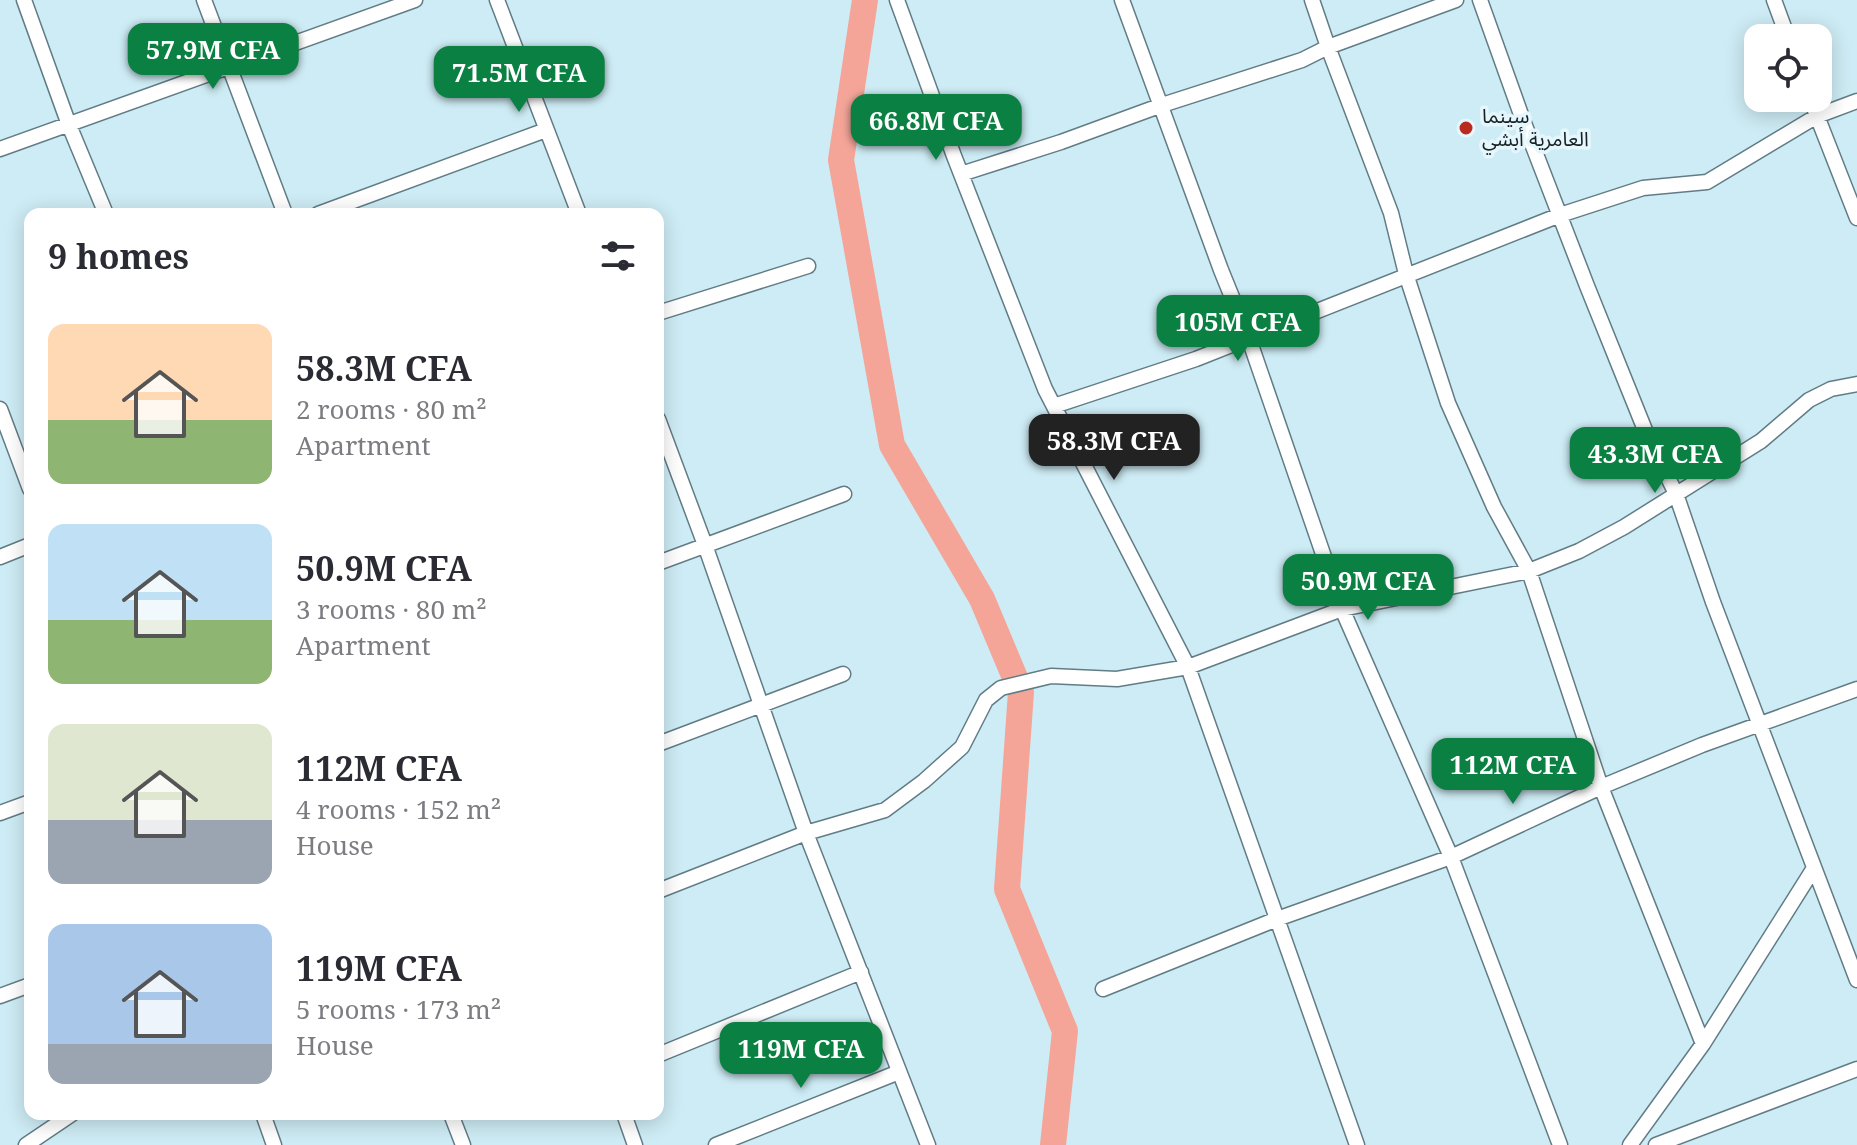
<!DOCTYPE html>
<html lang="en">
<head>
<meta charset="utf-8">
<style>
  body { margin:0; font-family:"Noto Serif","Noto Sans Arabic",serif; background:#f2f2f3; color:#2b2b33; height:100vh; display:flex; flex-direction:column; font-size:30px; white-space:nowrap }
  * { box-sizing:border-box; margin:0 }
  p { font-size:26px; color:#7c7c81 }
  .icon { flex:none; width:44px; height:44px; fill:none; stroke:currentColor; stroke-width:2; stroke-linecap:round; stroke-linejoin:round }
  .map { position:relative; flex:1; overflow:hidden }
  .drawer { position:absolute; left:24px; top:208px; width:640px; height:912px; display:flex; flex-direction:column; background:#fff; border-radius:16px; box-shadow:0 4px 20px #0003 }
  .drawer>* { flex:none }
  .controls { position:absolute; left:1744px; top:24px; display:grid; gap:16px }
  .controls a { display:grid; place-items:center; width:88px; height:88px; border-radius:16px; background:#fff; box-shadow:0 4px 20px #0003; font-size:40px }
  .price { position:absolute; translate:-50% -68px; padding:0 18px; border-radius:16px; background:#0b8043; color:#fff; font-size:26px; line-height:52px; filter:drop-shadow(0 2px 4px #0008) }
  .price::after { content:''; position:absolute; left:50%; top:48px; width:24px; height:18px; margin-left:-12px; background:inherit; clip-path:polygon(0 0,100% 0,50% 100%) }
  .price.on { background:#222; color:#fff }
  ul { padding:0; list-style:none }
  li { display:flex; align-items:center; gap:24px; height:200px; padding:0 24px }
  li span { display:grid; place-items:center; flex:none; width:224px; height:160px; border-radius:16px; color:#555 }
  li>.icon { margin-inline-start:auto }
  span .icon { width:96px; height:96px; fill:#fffc; stroke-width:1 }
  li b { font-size:34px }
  h2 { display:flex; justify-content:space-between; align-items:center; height:96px; padding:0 24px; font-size:34px }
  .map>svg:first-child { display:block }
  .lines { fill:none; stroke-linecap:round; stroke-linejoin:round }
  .river { stroke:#f4a598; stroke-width:26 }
  .minor-casing { stroke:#617c85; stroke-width:17 }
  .minor { stroke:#fff; stroke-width:14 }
  .poi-dot { fill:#b92b1e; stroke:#e5f7fc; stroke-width:3 }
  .labels { text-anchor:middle; stroke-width:7; stroke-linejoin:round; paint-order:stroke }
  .poi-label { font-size:20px; fill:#172225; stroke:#e5f7fc; text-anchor:start }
</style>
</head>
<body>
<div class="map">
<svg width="1857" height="1145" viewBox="0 0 1857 1145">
  <rect width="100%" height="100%" fill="#ceecf5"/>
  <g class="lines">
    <path class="river" d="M 865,0 L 841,160 L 892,445 L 982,599 L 1021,692 L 1007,889 L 1065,1031 L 1053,1145"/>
    <g class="minor-casing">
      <path id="minor" d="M 24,0 L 69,125 L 106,214
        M 204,0 L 285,214
        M 497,0 L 579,214
        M 897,0 L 954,156 L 1045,389 L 1188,667 L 1357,1145
        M 1122,0 L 1221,270 L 1249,339 L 1342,609 L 1451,857 L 1560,1145
        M 1312,0 L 1328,47 L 1456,0
        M 1480,0 L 1524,123 L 1587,286 L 1645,430 L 1676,494 L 1713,602 L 1857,980
        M 1774,0 L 1788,38
        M 1810,98 L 1857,218
        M 0,149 L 415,0
        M 961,174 L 1061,142 L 1162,105 L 1302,60 L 1328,47 L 1391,213 L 1406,274 L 1448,403 L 1494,507 L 1529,571 L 1601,787 L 1703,1044
        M 318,214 L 546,130
        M 658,313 L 808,266
        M 1054,406 L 1196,359 L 1560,215 L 1643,188 L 1707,182 L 1817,116 L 1857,101
        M 0,409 L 30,489
        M 658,419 L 705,545 L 806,833 L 928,1145
        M 0,557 L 30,545
        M 658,563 L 844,494
        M 658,744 L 843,674
        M 0,813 L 30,802
        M 658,891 L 806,833 L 885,810 L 924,781 L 962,747 L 986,700 L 1001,688 L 1051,676 L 1117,679 L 1188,667 L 1342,609 L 1529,571 L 1579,551 L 1624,527 L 1761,441 L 1809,400 L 1831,389 L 1857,384
        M 1103,989 L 1277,919 L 1451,857 L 1601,787 L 1702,745 L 1857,689
        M 0,996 L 30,985
        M 658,1055 L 861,972
        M 263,1114 L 274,1145
        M 451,1114 L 463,1145
        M 624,1114 L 635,1145
        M 26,1145 L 72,1114
        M 716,1145 L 899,1072
        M 1630,1145 L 1703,1044 L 1814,868
        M 1656,1145 L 1857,1069"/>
    </g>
    <use href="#minor" class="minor"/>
  </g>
  <circle class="poi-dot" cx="1466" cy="128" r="8"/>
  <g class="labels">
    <g class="poi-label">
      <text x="1482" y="123">سينما<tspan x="1482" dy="23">العامرية أبشي</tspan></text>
    </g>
  </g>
</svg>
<div class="controls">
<a><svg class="icon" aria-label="locate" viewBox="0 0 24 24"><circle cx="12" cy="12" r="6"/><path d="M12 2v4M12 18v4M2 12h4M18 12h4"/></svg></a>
</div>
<b class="price" style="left:213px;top:91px">57.9M CFA</b>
<b class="price" style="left:519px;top:114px">71.5M CFA</b>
<b class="price" style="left:936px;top:162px">66.8M CFA</b>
<b class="price" style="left:1238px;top:363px">105M CFA</b>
<b class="price on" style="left:1114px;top:482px">58.3M CFA</b>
<b class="price" style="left:1655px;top:495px">43.3M CFA</b>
<b class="price" style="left:1368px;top:622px">50.9M CFA</b>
<b class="price" style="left:1513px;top:806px">112M CFA</b>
<b class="price" style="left:801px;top:1090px">119M CFA</b>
<section class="drawer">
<h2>9 homes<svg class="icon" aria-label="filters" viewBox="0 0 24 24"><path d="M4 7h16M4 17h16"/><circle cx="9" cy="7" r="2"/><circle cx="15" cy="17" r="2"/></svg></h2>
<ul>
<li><span style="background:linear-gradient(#ffd9b3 60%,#8fb573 0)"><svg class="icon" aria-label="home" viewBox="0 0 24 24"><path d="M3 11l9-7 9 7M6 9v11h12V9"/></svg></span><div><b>58.3M CFA</b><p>2 rooms · 80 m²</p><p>Apartment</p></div></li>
<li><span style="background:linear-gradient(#bfe0f5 60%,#8fb573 0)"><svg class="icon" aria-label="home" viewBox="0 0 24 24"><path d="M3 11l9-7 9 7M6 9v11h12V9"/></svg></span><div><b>50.9M CFA</b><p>3 rooms · 80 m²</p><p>Apartment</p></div></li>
<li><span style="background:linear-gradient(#dfe7d0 60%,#9aa5b1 0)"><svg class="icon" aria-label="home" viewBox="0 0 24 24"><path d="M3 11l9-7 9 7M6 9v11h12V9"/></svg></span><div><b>112M CFA</b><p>4 rooms · 152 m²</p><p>House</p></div></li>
<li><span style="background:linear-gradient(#a9c7e8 75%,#9aa5b1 0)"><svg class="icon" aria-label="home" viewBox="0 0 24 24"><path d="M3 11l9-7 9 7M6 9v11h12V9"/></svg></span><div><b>119M CFA</b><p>5 rooms · 173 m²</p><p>House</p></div></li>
</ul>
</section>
</div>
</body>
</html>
